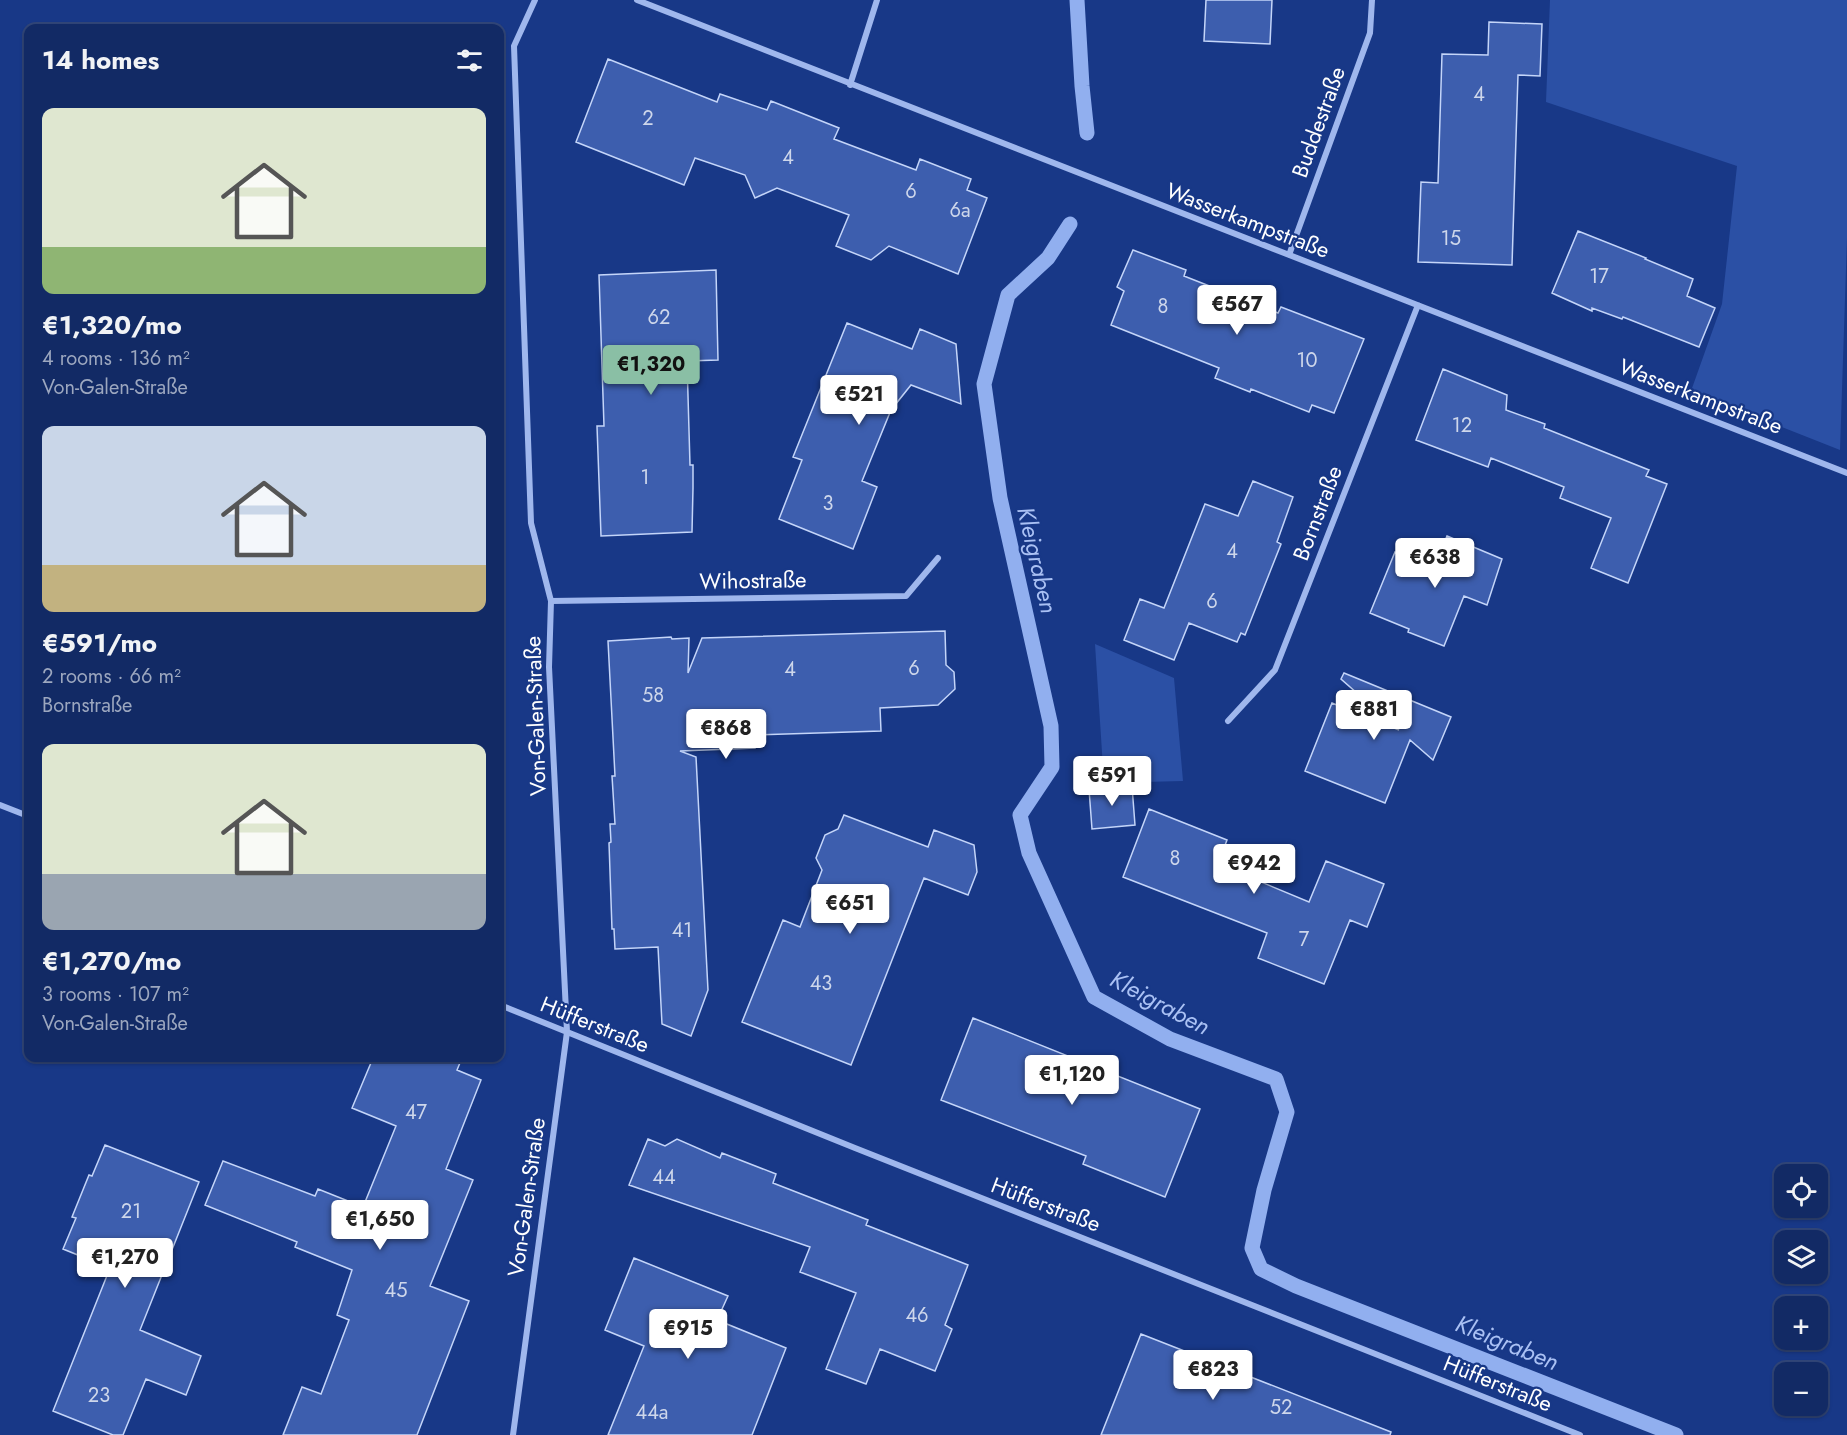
<!DOCTYPE html>
<html lang="en">
<head>
<meta charset="utf-8">
<style>
  body { margin:0; font-family:Jost,sans-serif; background:#1f366e; color:#f1f3f6; height:100vh; display:flex; flex-direction:column; font-size:22px; white-space:nowrap }
  * { box-sizing:border-box; margin:0 }
  p { font-size:20px; color:#9ca7bf }
  .icon { flex:none; width:33px; height:33px; fill:none; stroke:currentColor; stroke-width:2; stroke-linecap:round; stroke-linejoin:round }
  .map { position:relative; flex:1; overflow:hidden }
  .details { position:absolute; left:24px; top:24px; width:480px; height:1038px; display:flex; flex-direction:column; background:#122a65; border-radius:12px; box-shadow:0 2px 4px #0004,0 0 0 2px #314679 }
  .details>* { flex:none }
  .fabs { position:absolute; left:1774px; top:1164px; display:grid; gap:12px }
  .fabs a { display:grid; place-items:center; width:54px; height:54px; border-radius:12px; background:#122a65; box-shadow:0 2px 4px #0004,0 0 0 2px #314679; font-size:30px }
  .price { position:absolute; translate:-50% -51px; padding:0 14px; border-radius:6px; background:#fff; color:#222; font-size:20px; line-height:39px; filter:drop-shadow(0 2px 3px #0008) }
  .price::after { content:''; position:absolute; left:50%; top:36px; width:18px; height:14px; margin-left:-9px; background:inherit; clip-path:polygon(0 0,100% 0,50% 100%) }
  .price.current { background:#8abfa5; color:#111 }
  ul { padding:0; list-style:none }
  li { display:grid; align-content:center; gap:12px; height:318px; padding:0 18px }
  li span { display:grid; place-items:center; height:186px; border-radius:12px; color:#555 }
  li>.icon { margin-inline-start:auto }
  span .icon { width:108px; height:108px; fill:#fffc; stroke-width:1 }
  li b { font-size:26px }
  h2 { display:flex; justify-content:space-between; align-items:center; height:72px; padding:0 18px; font-size:26px }
  .map>svg:first-child { display:block }
  .green { fill:#2b50a5 }
  .lines { fill:none; stroke-linecap:round; stroke-linejoin:round }
  .stream { stroke:#91afef; stroke-width:15 }
  .building { fill:#3d5eae; stroke:#c4d5f9; stroke-width:1.5 }
  .street { stroke:#9fb7ed; stroke-width:6 }
  .labels { text-anchor:middle; stroke-width:4.5; stroke-linejoin:round; paint-order:stroke }
  .number-label { font-size:20px; fill:#ced7eb }
  .street-label { font-size:22px; fill:#fff; stroke:#183887 }
  .water-label { font-size:24px; font-style:italic; fill:#aac1f4; stroke:#183887 }
</style>
</head>
<body>
<div class="map">
<svg width="1847" height="1435" viewBox="0 0 1847 1435">
  <rect width="100%" height="100%" fill="#183887"/>
  <path class="green" d="M 1550,0 L 1847,0 L 1847,238 L 1840,450 L 1691,391 L 1722,304 L 1737,166 L 1546,102 Z
    M 1095,644 L 1174,678 L 1183,781 L 1104,783 Z"/>
  <g class="lines">
    <path class="stream" d="M 1077,0 L 1082,86 L 1087,133
      M 1070,224 L 1048,258 L 1008,295 L 984,384 L 1000,498 L 1051,726 L 1052,767 L 1020,815 L 1029,853 L 1094,997 L 1170,1039 L 1276,1079 L 1287,1112 L 1264,1190 L 1252,1248 L 1261,1269 L 1296,1286 L 1676,1435"/>
  </g>
  <path class="building" d="M 1206,0 L 1272,0 L 1270,44 L 1204,41 Z
    M 1489,22 L 1542,24 L 1540,76 L 1518,75 L 1512,265 L 1418,262 L 1421,182 L 1438,183 L 1442,54 L 1488,55 Z
    M 608,59 L 717,102 L 720,94 L 767,110 L 771,101 L 839,128 L 834,139 L 916,170 L 920,159 L 971,179 L 967,190 L 987,198 L 958,274 L 889,246 L 871,260 L 836,246 L 849,215 L 777,188 L 755,198 L 745,175 L 695,158 L 684,185 L 576,142 Z
    M 1578,231 L 1646,258 L 1645,259 L 1693,279 L 1687,296 L 1715,308 L 1699,347 L 1623,317 L 1622,319 L 1592,308 L 1592,311 L 1552,293 Z
    M 1133,250 L 1186,270 L 1184,276 L 1278,313 L 1281,307 L 1364,339 L 1334,413 L 1312,405 L 1309,412 L 1251,389 L 1250,392 L 1215,378 L 1219,368 L 1111,325 L 1124,291 L 1117,287 Z
    M 716,270 L 718,360 L 687,361 L 690,465 L 693,465 L 693,488 L 692,532 L 601,536 L 597,426 L 604,426 L 599,275 Z
    M 847,323 L 912,349 L 920,329 L 956,344 L 961,404 L 911,385 L 891,410 L 862,481 L 877,487 L 853,549 L 779,519 L 802,460 L 793,457 Z
    M 1443,369 L 1507,395 L 1506,410 L 1545,424 L 1544,428 L 1649,470 L 1646,476 L 1667,484 L 1628,583 L 1591,568 L 1611,518 L 1560,498 L 1564,487 L 1491,458 L 1488,467 L 1416,440 Z
    M 1253,481 L 1293,497 L 1277,542 L 1281,544 L 1245,635 L 1241,633 L 1237,642 L 1189,623 L 1174,660 L 1124,640 L 1140,599 L 1164,608 L 1205,504 L 1238,516 Z
    M 1447,536 L 1502,559 L 1487,605 L 1464,596 L 1444,646 L 1408,632 L 1409,629 L 1370,613 L 1395,552 L 1434,568 Z
    M 945,631 L 946,665 L 954,672 L 955,689 L 938,705 L 880,708 L 881,731 L 754,735 L 755,748 L 680,751 L 696,757 L 708,990 L 691,1036 L 662,1024 L 658,947 L 615,949 L 614,929 L 612,929 L 609,843 L 611,842 L 610,824 L 615,824 L 612,776 L 615,776 L 608,641 L 671,637 L 672,639 L 689,638 L 688,673 L 702,638 Z
    M 1344,673 L 1451,717 L 1433,760 L 1410,740 L 1385,803 L 1305,771 L 1332,703 L 1399,730 L 1341,679 Z
    M 1132,786 L 1135,825 L 1092,829 L 1089,789 Z
    M 1149,809 L 1227,840 L 1218,864 L 1309,902 L 1326,861 L 1384,884 L 1367,927 L 1350,920 L 1324,984 L 1258,958 L 1267,933 L 1123,877 Z
    M 844,815 L 928,847 L 934,830 L 974,845 L 977,872 L 968,895 L 924,878 L 851,1065 L 742,1022 L 783,920 L 800,927 L 822,870 L 816,858 L 825,835 L 838,829 Z
    M 973,1018 L 1200,1109 L 1165,1197 L 1083,1164 L 1086,1156 L 941,1100 Z
    M 373,1058 L 462,1058 L 457,1070 L 481,1080 L 446,1169 L 473,1180 L 430,1286 L 469,1301 L 417,1435 L 283,1435 L 302,1387 L 321,1394 L 349,1320 L 337,1315 L 352,1270 L 295,1247 L 297,1242 L 205,1205 L 223,1161 L 315,1196 L 318,1189 L 363,1207 L 396,1126 L 352,1108 Z
    M 648,1139 L 665,1146 L 677,1139 L 720,1158 L 722,1153 L 776,1174 L 773,1183 L 868,1220 L 866,1225 L 968,1265 L 945,1325 L 952,1329 L 935,1371 L 880,1349 L 866,1384 L 826,1369 L 856,1293 L 800,1272 L 810,1247 L 629,1185 Z
    M 105,1145 L 199,1182 L 140,1330 L 201,1356 L 186,1395 L 146,1379 L 123,1435 L 113,1435 L 53,1411 L 110,1268 L 63,1249 L 76,1218 L 72,1217 L 89,1175 L 92,1176 Z
    M 634,1258 L 728,1296 L 717,1320 L 786,1348 L 752,1435 L 608,1435 L 644,1346 L 605,1330 Z
    M 1141,1334 L 1391,1432 L 1390,1435 L 1101,1435 Z"/>
  <g class="lines">
    <path class="street" d="M 637,0 L 1847,473
      M 850,85 L 877,0
      M 1289,255 L 1370,33 L 1372,0
      M 551,601 L 906,596 L 938,558
      M 1228,721 L 1275,670 L 1418,305
      M 0,805 L 28,816
      M 500,1005 L 855,1148 L 1580,1435
      M 513,1435 L 567,1032 L 549,667 L 551,601 L 531,523 L 514,46 L 535,0"/>
  </g>
  <g class="labels">
    <g class="number-label">
      <text x="1479" y="101">4</text>
      <text x="648" y="125">2</text>
      <text x="788" y="164">4</text>
      <text x="911" y="198">6</text>
      <text x="960" y="217">6a</text>
      <text x="1451" y="245">15</text>
      <text x="1599" y="283">17</text>
      <text x="1163" y="313">8</text>
      <text x="659" y="324">62</text>
      <text x="1307" y="367">10</text>
      <text x="1462" y="432">12</text>
      <text x="645" y="484">1</text>
      <text x="828" y="510">3</text>
      <text x="1232" y="558">4</text>
      <text x="1212" y="608">6</text>
      <text x="914" y="675">6</text>
      <text x="790" y="676">4</text>
      <text x="653" y="702">58</text>
      <text x="1175" y="865">8</text>
      <text x="682" y="937">41</text>
      <text x="1304" y="946">7</text>
      <text x="821" y="990">43</text>
      <text x="416" y="1119">47</text>
      <text x="664" y="1184">44</text>
      <text x="131" y="1218">21</text>
      <text x="396" y="1297">45</text>
      <text x="917" y="1322">46</text>
      <text x="99" y="1402">23</text>
      <text x="1281" y="1414">52</text>
      <text x="652" y="1419">44a</text>
    </g>
    <g class="street-label">
      <text transform="translate(1318 122) rotate(-70)" y="8">Buddestraße</text>
      <text transform="translate(1248 220) rotate(21)" y="8">Wasserkampstraße</text>
      <text transform="translate(1701 396) rotate(21)" y="8">Wasserkampstraße</text>
      <text transform="translate(1317 513) rotate(-69)" y="8">Bornstraße</text>
      <text transform="translate(753 580) rotate(-1)" y="8">Wihostraße</text>
      <text transform="translate(535 716) rotate(-92)" y="8">Von-Galen-Straße</text>
      <text transform="translate(595 1024) rotate(22)" y="8">Hüfferstraße</text>
      <text transform="translate(526 1197) rotate(-82)" y="8">Von-Galen-Straße</text>
      <text transform="translate(1046 1204) rotate(21)" y="8">Hüfferstraße</text>
      <text transform="translate(1498 1383) rotate(22)" y="8">Hüfferstraße</text>
    </g>
    <g class="water-label">
      <text transform="translate(1037 560) rotate(77)" y="8">Kleigraben</text>
      <text transform="translate(1160 1003) rotate(28)" y="8">Kleigraben</text>
      <text transform="translate(1507 1343) rotate(22)" y="8">Kleigraben</text>
    </g>
  </g>
</svg>
<div class="fabs">
<a><svg class="icon" aria-label="locate" viewBox="0 0 24 24"><circle cx="12" cy="12" r="6"/><path d="M12 2v4M12 18v4M2 12h4M18 12h4"/></svg></a>
<a><svg class="icon" aria-label="layers" viewBox="0 0 24 24"><path d="M12 4l9 5-9 5-9-5zM3 14l9 5 9-5"/></svg></a>
<a>+</a>
<a>−</a>
</div>
<b class="price" style="left:1237px;top:336px">€567</b>
<b class="price current" style="left:651px;top:396px">€1,320</b>
<b class="price" style="left:859px;top:426px">€521</b>
<b class="price" style="left:1435px;top:589px">€638</b>
<b class="price" style="left:1374px;top:741px">€881</b>
<b class="price" style="left:726px;top:760px">€868</b>
<b class="price" style="left:1112px;top:807px">€591</b>
<b class="price" style="left:1254px;top:895px">€942</b>
<b class="price" style="left:850px;top:935px">€651</b>
<b class="price" style="left:1072px;top:1106px">€1,120</b>
<b class="price" style="left:380px;top:1251px">€1,650</b>
<b class="price" style="left:125px;top:1289px">€1,270</b>
<b class="price" style="left:688px;top:1360px">€915</b>
<b class="price" style="left:1213px;top:1401px">€823</b>
<section class="details">
<h2>14 homes<svg class="icon" aria-label="filters" viewBox="0 0 24 24"><path d="M4 7h16M4 17h16"/><circle cx="9" cy="7" r="2"/><circle cx="15" cy="17" r="2"/></svg></h2>
<ul>
<li><span style="background:linear-gradient(#dfe7d0 75%,#8fb573 0)"><svg class="icon" aria-label="home" viewBox="0 0 24 24"><path d="M3 11l9-7 9 7M6 9v11h12V9"/></svg></span><div><b>€1,320/mo</b><p>4 rooms · 136 m²</p><p>Von-Galen-Straße</p></div></li>
<li><span style="background:linear-gradient(#c9d6e8 75%,#c2b280 0)"><svg class="icon" aria-label="home" viewBox="0 0 24 24"><path d="M3 11l9-7 9 7M6 9v11h12V9"/></svg></span><div><b>€591/mo</b><p>2 rooms · 66 m²</p><p>Bornstraße</p></div></li>
<li><span style="background:linear-gradient(#dfe7d0 70%,#9aa5b1 0)"><svg class="icon" aria-label="home" viewBox="0 0 24 24"><path d="M3 11l9-7 9 7M6 9v11h12V9"/></svg></span><div><b>€1,270/mo</b><p>3 rooms · 107 m²</p><p>Von-Galen-Straße</p></div></li>
</ul>
</section>
</div>
</body>
</html>
